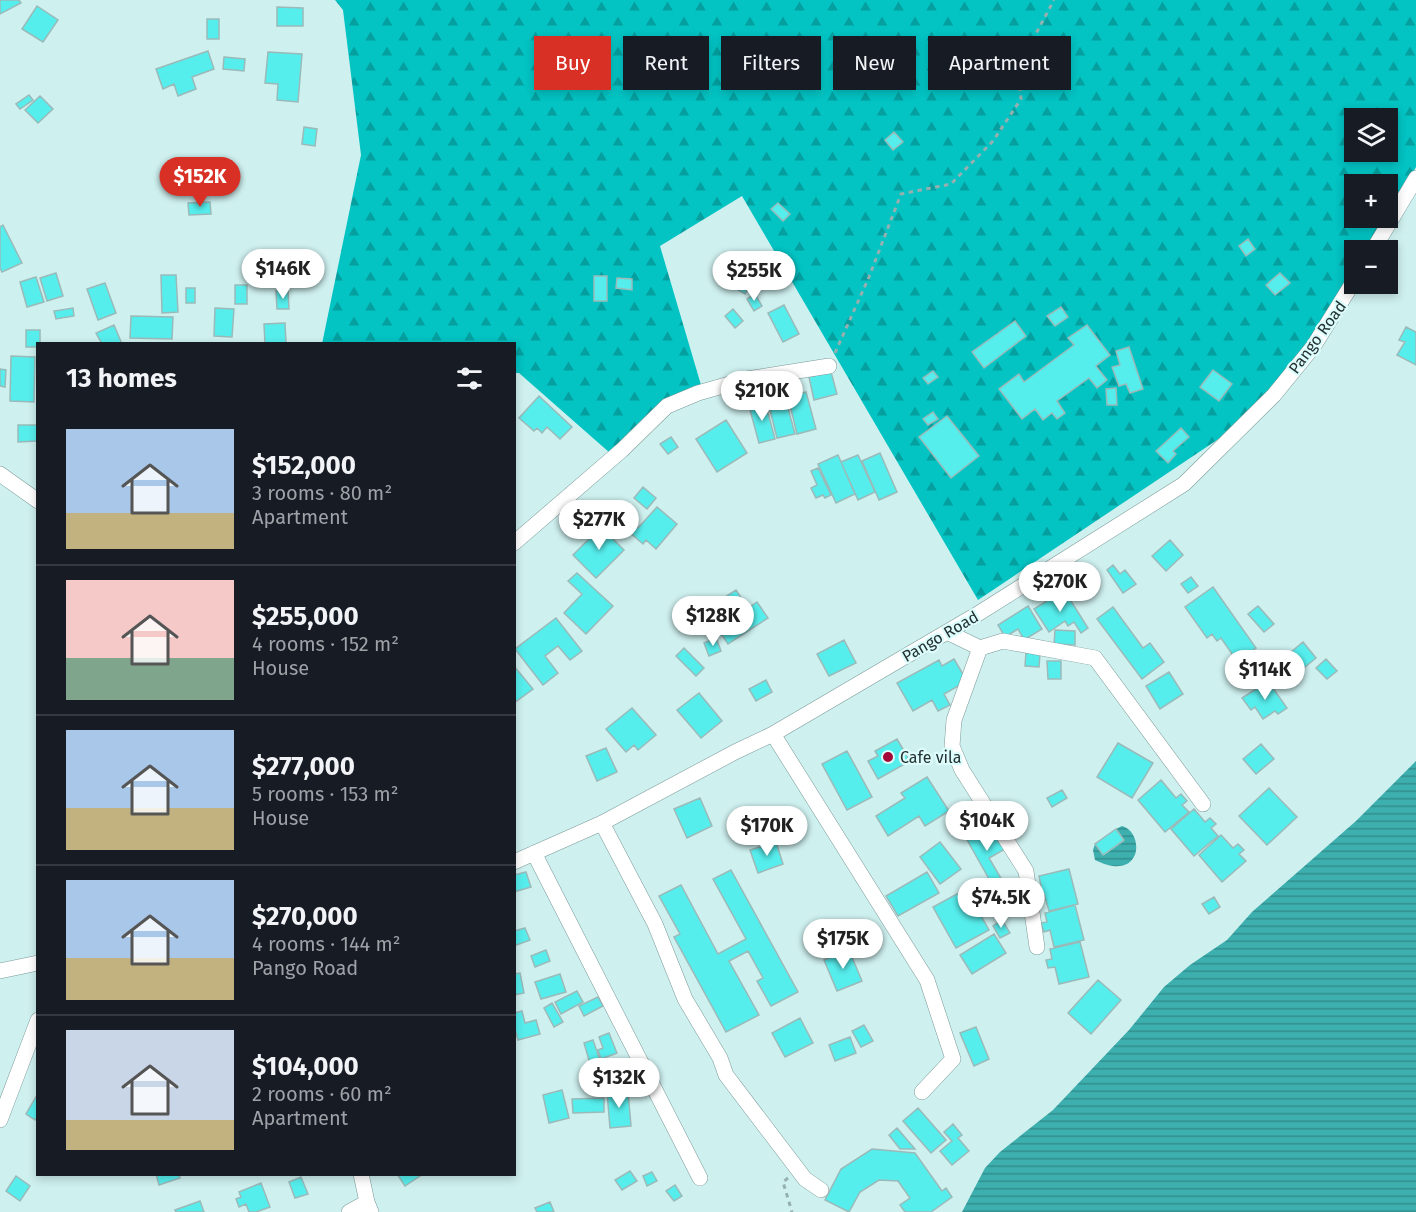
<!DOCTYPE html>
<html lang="en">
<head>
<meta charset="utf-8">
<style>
  body { margin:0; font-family:"Fira Sans",sans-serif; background:#20242c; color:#f1f3f6; height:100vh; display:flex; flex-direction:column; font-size:22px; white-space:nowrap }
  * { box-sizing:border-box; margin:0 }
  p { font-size:20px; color:#9ea1a6 }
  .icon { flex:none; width:33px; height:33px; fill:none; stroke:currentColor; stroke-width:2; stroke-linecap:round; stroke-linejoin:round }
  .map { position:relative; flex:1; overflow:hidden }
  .side { position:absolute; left:36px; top:342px; width:480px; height:834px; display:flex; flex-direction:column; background:#171b24; border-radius:0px; box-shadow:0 3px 9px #0003 }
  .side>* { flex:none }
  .guide { position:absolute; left:534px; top:36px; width:570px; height:54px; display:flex; gap:12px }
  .tools { position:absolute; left:1344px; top:108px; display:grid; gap:12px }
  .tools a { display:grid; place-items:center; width:54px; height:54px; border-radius:0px; background:#171b24; box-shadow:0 3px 9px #0003; font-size:30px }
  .price { position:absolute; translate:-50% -51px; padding:0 14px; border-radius:21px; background:#fff; color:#222; font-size:20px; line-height:39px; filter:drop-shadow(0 2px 3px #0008) }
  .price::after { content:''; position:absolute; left:50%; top:36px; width:18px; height:14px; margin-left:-9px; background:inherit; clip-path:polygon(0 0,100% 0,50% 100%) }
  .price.selected { background:#d93025; color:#fff }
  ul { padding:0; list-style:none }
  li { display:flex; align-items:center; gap:18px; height:150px; padding:0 30px }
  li+li { border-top:2px solid #363941 }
  li span { display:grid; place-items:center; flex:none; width:168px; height:120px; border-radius:0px; color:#555 }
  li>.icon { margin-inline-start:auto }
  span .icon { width:72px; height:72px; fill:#fffc; stroke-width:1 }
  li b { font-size:26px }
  h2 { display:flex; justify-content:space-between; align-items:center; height:72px; padding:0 30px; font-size:26px }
  .chip { padding:0 21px; border-radius:0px; background:#171b24; box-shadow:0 3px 9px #0003; font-size:21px; line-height:54px }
  .chip.selected { background:#d93025; color:#fff }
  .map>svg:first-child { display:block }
  .forest { fill:url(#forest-firs); fill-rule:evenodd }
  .water { fill:url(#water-rules) }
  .building { fill:#56eeed; stroke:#9abab9; stroke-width:1.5 }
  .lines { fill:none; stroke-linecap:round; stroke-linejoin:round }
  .minor-casing { stroke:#7b9a99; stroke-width:16 }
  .path { stroke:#95b0af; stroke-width:3; stroke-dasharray:4.5 4.5; stroke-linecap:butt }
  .minor { stroke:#fff; stroke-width:15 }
  .poi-dot { fill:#a40837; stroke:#dcfdfc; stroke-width:2 }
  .labels { text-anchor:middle; stroke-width:4.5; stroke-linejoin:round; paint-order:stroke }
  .street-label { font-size:16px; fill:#243131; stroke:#dcfdfc }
  .poi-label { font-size:16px; fill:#243131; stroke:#dcfdfc; text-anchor:start }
</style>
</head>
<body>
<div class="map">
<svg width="1416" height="1212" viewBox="0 0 1416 1212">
  <defs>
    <pattern id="forest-firs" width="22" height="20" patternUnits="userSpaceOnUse" patternTransform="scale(1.5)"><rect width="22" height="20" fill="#03c3c3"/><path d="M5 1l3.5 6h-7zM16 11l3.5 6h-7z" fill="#059f9f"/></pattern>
    <pattern id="water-rules" width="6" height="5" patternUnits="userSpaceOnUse" patternTransform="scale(1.5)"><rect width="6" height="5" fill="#3cafae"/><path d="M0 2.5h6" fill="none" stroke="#328f8e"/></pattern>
  </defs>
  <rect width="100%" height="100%" fill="#cef0ef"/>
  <path class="forest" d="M 335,0 L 1416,0 L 1416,167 L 1388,215 L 1388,184 L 1354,184 L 1354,218 L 1386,218 L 1366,250 L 1354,250 L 1354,270 L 1331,310 L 1276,383 L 1226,434 L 978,600 L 742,196 L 660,246 L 701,385 L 610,453 L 519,373 L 515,373 L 514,344 L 322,344 L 361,155 L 343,10 ZM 1354,118 L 1388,118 L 1388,152 L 1354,152 Z"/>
  <path class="water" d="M 1416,761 L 1416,1212 L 962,1212 L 985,1168 L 1000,1152 L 1053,1110 L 1129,1030 L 1164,987 L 1190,965 L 1227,940 L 1252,912 L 1356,821 Z
    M 1122,826 C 1145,832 1143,884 1095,860 L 1093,850 L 1095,844 L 1104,855 L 1124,841 L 1116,829 Z"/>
  <path class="building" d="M 0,0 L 19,0 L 21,3 L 0,14 Z
    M 37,6 L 58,20 L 43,42 L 22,29 Z
    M 277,7 L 303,8 L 303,26 L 277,26 Z
    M 207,19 L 219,19 L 219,39 L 207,39 Z
    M 208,51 L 214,69 L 192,77 L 196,89 L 178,96 L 174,84 L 163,89 L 156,69 Z
    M 268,52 L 302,54 L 298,102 L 277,100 L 278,84 L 265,83 Z
    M 224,57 L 245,59 L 244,71 L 223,69 Z
    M 29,95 L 33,100 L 20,109 L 16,104 Z
    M 40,96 L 53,109 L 38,123 L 25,110 Z
    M 304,127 L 317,129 L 315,146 L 302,144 Z
    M 894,132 L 903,142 L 893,150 L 885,140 Z
    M 210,202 L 211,214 L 189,215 L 188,203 Z
    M 778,203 L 790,214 L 783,221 L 771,209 Z
    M 3,225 L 22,263 L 2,272 L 0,268 L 0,227 Z
    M 1248,239 L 1255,249 L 1246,256 L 1239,246 Z
    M 56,273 L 63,296 L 47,301 L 40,278 Z
    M 1280,273 L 1290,283 L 1275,295 L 1266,285 Z
    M 161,275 L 176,275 L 178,312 L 162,313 Z
    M 594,276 L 607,276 L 607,301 L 594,301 Z
    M 36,277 L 44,302 L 27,307 L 20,282 Z
    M 617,278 L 632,279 L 632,290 L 616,288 Z
    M 741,278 L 751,284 L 745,294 L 735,288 Z
    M 105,283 L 116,313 L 98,320 L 87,289 Z
    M 235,285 L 247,285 L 247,304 L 235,304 Z
    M 186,288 L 195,288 L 195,303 L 186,303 Z
    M 288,290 L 289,309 L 277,309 L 276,291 Z
    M 755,294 L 762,306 L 754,311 L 747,299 Z
    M 784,305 L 799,334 L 783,342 L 768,313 Z
    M 1061,307 L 1068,317 L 1055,326 L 1047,316 Z
    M 73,308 L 74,316 L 56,319 L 54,311 Z
    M 215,308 L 234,309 L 232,337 L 214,336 Z
    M 733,309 L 743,321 L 735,328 L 725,316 Z
    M 131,316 L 173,317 L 172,339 L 130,338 Z
    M 1015,321 L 1026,336 L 984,368 L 972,352 Z
    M 285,323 L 286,343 L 265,344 L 264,324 Z
    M 114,325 L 122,344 L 102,344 L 96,333 Z
    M 1087,325 L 1110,355 L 1096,366 L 1107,380 L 1097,388 L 1089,378 L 1057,401 L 1065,413 L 1057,419 L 1052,413 L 1043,420 L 1035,409 L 1022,419 L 999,389 L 1019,374 L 1024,382 L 1074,345 L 1068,338 Z
    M 1406,327 L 1416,332 L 1416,365 L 1397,355 L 1405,342 L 1399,340 Z
    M 26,330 L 40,330 L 40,344 L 38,344 L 38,347 L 26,347 Z
    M 1129,347 L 1143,389 L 1130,393 L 1126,384 L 1119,386 L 1112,367 L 1120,365 L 1116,351 Z
    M 11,356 L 35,357 L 34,402 L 10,401 Z
    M 0,369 L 6,370 L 5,387 L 0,386 Z
    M 1213,370 L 1232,384 L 1219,401 L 1200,387 Z
    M 933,371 L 938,377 L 928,384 L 923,378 Z
    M 831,372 L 837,394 L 814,400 L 809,377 Z
    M 1116,388 L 1117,405 L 1107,405 L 1106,389 Z
    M 806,392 L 816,429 L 797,434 L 788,397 Z
    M 539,396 L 572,427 L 560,439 L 547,427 L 542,433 L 537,428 L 534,431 L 519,418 Z
    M 785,397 L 795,434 L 777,438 L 768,402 Z
    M 765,402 L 775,439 L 759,443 L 749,406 Z
    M 933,412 L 938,419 L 928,425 L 923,419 Z
    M 947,416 L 979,456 L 951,478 L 919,437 Z
    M 726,420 L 747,453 L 717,472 L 696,439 Z
    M 18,425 L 38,425 L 38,441 L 18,442 Z
    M 1181,428 L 1189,437 L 1173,451 L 1176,454 L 1168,463 L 1156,451 Z
    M 671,437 L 678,447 L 668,454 L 660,444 Z
    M 880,453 L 897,492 L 879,500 L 862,461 Z
    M 838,455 L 855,494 L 836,503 L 818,464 Z
    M 858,455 L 875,492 L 858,500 L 841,462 Z
    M 818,468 L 831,495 L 825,498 L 823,495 L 816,498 L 811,488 L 817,485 L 811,471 Z
    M 643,487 L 656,498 L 647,509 L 634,498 Z
    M 657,507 L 677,524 L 656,549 L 646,540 L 643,544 L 628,531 L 634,524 L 638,528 Z
    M 606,522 L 617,533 L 612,538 L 624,550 L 596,578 L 573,555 Z
    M 1170,540 L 1183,555 L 1166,571 L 1152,556 Z
    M 1113,565 L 1120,574 L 1125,570 L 1136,584 L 1123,593 L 1107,570 Z
    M 577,573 L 613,606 L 586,634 L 564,613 L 582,594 L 568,581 Z
    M 1078,575 L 1086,587 L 1076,594 L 1067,582 Z
    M 1191,577 L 1198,586 L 1188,593 L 1181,584 Z
    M 1213,587 L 1256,648 L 1237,661 L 1221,638 L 1217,641 L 1212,634 L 1207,638 L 1185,607 Z
    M 736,590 L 748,608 L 757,602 L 768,618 L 728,644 L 717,628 L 729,621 L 717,602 Z
    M 1064,590 L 1088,628 L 1081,633 L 1074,622 L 1068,626 L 1065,621 L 1049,632 L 1034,609 Z
    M 1028,606 L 1042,629 L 1024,640 L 1018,629 L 1005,637 L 998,625 Z
    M 1258,606 L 1274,624 L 1264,632 L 1248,614 Z
    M 1113,607 L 1143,648 L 1150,643 L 1164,662 L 1142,679 L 1097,619 Z
    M 556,618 L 582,651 L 570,660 L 558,646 L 545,656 L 558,673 L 543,685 L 515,649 Z
    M 1055,630 L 1075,631 L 1075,645 L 1054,644 Z
    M 716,638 L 721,651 L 709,656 L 704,643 Z
    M 844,640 L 856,663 L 829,676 L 817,654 Z
    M 1303,642 L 1316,658 L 1298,673 L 1285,657 Z
    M 684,648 L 704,668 L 696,676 L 676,656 Z
    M 1026,652 L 1040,654 L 1039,667 L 1025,666 Z
    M 954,659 L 967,681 L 944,694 L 950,705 L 938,711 L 932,700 L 913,711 L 897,683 L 939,660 L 942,666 Z
    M 1326,659 L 1337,671 L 1327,679 L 1316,668 Z
    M 1047,661 L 1061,661 L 1061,679 L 1048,679 Z
    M 514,666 L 533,689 L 514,703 Z
    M 1169,672 L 1183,694 L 1160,709 L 1146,686 Z
    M 766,680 L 772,692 L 756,701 L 749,689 Z
    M 1268,681 L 1287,708 L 1278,714 L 1275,711 L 1263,719 L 1255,707 L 1251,710 L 1242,698 Z
    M 699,693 L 722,721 L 701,738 L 677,710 Z
    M 632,708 L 656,735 L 638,750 L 634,745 L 626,752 L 606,729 Z
    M 897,739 L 910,761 L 878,779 L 868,761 L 878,756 L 875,751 Z
    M 1118,743 L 1153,763 L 1132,798 L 1097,777 Z
    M 1261,744 L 1274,759 L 1256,774 L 1243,759 Z
    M 606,748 L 617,772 L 597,781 L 586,756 Z
    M 847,751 L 872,797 L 847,810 L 822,764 Z
    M 927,777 L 949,811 L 925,826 L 919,816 L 888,836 L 876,816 L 905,798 L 901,793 Z
    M 1161,780 L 1176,798 L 1181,794 L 1187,801 L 1182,805 L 1189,812 L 1165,832 L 1138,800 Z
    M 1269,788 L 1297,817 L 1267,845 L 1239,816 Z
    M 1062,790 L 1067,798 L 1052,807 L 1047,798 Z
    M 700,798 L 712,826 L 687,838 L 674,809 Z
    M 1194,809 L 1205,822 L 1210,818 L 1216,824 L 1211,828 L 1218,836 L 1194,856 L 1171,829 Z
    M 983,828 L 988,837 L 996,833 L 1005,849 L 989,858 L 1002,880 L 993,886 L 966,838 Z
    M 1116,829 L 1124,840 L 1103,855 L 1095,844 Z
    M 1221,835 L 1233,848 L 1238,844 L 1244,850 L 1239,854 L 1246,861 L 1222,882 L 1199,855 Z
    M 776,842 L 783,864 L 758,873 L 750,850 Z
    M 940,842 L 961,869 L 940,884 L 920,857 Z
    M 1069,869 L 1078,904 L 1049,911 L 1044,894 L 1038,896 L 1036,887 L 1041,886 L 1039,876 Z
    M 731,870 L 798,992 L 771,1006 L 757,981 L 763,978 L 748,951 L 729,961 L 759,1015 L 726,1032 L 674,937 L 680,934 L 659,896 L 681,885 L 718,954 L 746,939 L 713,879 Z
    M 526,872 L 531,887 L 514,892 L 514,875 Z
    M 927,872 L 939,893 L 898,916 L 886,896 Z
    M 966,889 L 989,930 L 956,948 L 933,907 Z
    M 1214,897 L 1220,907 L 1209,914 L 1202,904 Z
    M 1075,905 L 1084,940 L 1054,947 L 1050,930 L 1044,932 L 1041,923 L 1047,922 L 1045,913 Z
    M 1002,920 L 1010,933 L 1000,938 L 993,926 Z
    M 525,928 L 530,940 L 514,946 L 514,931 Z
    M 994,934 L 1006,953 L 972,974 L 960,955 Z
    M 1080,942 L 1089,977 L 1059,984 L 1055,967 L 1048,968 L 1046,960 L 1052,959 L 1050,949 Z
    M 546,950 L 550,961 L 535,967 L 531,956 Z
    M 849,950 L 862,981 L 837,991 L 824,960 Z
    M 520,973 L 524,993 L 514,995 L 514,974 Z
    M 560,974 L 566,992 L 541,999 L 535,982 Z
    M 1098,980 L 1121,1000 L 1091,1034 L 1068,1013 Z
    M 577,991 L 583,1002 L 561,1014 L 555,1002 Z
    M 598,997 L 603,1006 L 584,1016 L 579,1006 Z
    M 552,1003 L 563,1022 L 554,1027 L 544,1008 Z
    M 522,1011 L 525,1023 L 536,1020 L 540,1034 L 518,1040 L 514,1026 L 514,1013 Z
    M 800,1018 L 813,1043 L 785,1057 L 772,1033 Z
    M 864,1025 L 873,1041 L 861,1047 L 852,1031 Z
    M 976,1027 L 989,1059 L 974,1066 L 960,1033 Z
    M 609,1033 L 617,1053 L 601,1059 L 598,1050 L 603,1048 L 599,1037 Z
    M 850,1037 L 856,1053 L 835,1061 L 829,1045 Z
    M 593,1040 L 601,1063 L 591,1067 L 584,1043 Z
    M 562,1090 L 569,1118 L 549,1123 L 543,1095 Z
    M 628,1091 L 631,1126 L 610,1128 L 607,1092 Z
    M 37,1095 L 38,1116 L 35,1120 L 26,1114 Z
    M 604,1098 L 604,1112 L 573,1113 L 572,1099 Z
    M 918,1108 L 946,1140 L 931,1153 L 903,1121 Z
    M 953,1124 L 962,1135 L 958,1138 L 969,1151 L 952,1165 L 940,1151 L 952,1141 L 944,1132 Z
    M 897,1128 L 915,1149 L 900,1149 L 889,1135 Z
    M 872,1149 L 915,1153 L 942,1191 L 946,1188 L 952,1197 L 931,1212 L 905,1212 L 900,1205 L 910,1198 L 898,1181 L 879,1180 L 860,1192 L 849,1212 L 825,1200 L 841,1169 Z
    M 630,1171 L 637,1181 L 622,1190 L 615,1180 Z
    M 652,1172 L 657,1181 L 647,1186 L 643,1176 Z
    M 156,1174 L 179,1174 L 180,1178 L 159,1185 Z
    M 397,1174 L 423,1174 L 405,1186 Z
    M 16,1176 L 30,1186 L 20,1201 L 6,1191 Z
    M 301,1177 L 308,1194 L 295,1198 L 289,1182 Z
    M 261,1183 L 270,1207 L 256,1212 L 249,1212 L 246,1204 L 239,1207 L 236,1199 L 241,1197 L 239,1192 Z
    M 675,1185 L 682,1196 L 674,1201 L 666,1191 Z
    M 200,1201 L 204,1212 L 176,1212 L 175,1210 Z
    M 550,1202 L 554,1212 L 537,1212 L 535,1208 Z"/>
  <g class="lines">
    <g class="minor-casing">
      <path id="minor" d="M 1373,250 L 1416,178
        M 0,474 L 38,501
        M 514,543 L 622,450 L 667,406 L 698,393 L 747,379 L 829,366
        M 947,632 L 980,648 L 1003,641 L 1095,658 L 1203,804
        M 980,648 L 954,720 L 952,746 L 962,770 L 1026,871 L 1037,947
        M 773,734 L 927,980 L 953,1059 L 922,1092
        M 602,823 L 655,924 L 685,999 L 720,1058 L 726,1075 L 805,1179 L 821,1190
        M 534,853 L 700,1178
        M 514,862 L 602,823 L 735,752 L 773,734 L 976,615 L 1184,484 L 1274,395 L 1313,347 L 1354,281
        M 0,971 L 38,963
        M 0,1120 L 38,1020
        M 361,1174 L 367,1202 L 371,1212
        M 349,1212 L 367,1202"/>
    </g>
    <path class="path" d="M 835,353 L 869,277 L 901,194 L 951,184 L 993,141 L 1021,99 L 1018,67 L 1054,0
      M 788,1178 L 783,1182 L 792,1212"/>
    <use href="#minor" class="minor"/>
  </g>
  <circle class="poi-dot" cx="888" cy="757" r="6"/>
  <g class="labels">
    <g class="street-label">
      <text transform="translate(1317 337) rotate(-54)" y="6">Pango Road</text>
      <text transform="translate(940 636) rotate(-30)" y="6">Pango Road</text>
    </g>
    <g class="poi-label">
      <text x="900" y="763">Cafe vila</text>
    </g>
  </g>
</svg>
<div class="tools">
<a><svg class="icon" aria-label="layers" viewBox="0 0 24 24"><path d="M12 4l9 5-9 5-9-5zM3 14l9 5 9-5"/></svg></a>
<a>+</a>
<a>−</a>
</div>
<b class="price selected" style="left:200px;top:208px">$152K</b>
<b class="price" style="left:283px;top:300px">$146K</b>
<b class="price" style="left:754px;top:302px">$255K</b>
<b class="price" style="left:762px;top:422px">$210K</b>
<b class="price" style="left:599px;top:551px">$277K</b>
<b class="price" style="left:1060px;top:613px">$270K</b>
<b class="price" style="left:713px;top:647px">$128K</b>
<b class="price" style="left:1265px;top:701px">$114K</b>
<b class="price" style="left:987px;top:852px">$104K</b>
<b class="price" style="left:767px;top:857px">$170K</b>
<b class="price" style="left:1001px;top:929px">$74.5K</b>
<b class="price" style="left:843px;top:970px">$175K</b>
<b class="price" style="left:619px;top:1109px">$132K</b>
<div class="guide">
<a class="chip selected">Buy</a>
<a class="chip">Rent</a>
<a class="chip">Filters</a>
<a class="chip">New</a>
<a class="chip">Apartment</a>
</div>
<section class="side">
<h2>13 homes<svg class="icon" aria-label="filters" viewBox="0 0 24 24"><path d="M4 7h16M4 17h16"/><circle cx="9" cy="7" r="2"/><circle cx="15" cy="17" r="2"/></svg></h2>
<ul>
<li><span style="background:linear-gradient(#a9c7e8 70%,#c2b280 0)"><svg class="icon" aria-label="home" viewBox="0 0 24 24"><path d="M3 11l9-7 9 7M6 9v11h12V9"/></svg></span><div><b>$152,000</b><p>3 rooms · 80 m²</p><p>Apartment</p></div></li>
<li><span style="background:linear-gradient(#f6c9c9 65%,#7fa58c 0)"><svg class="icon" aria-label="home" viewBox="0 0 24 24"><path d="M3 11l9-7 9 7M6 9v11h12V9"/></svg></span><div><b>$255,000</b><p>4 rooms · 152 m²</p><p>House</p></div></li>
<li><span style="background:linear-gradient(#a9c7e8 65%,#c2b280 0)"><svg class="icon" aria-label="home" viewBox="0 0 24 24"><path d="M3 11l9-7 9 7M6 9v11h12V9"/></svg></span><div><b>$277,000</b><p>5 rooms · 153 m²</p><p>House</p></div></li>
<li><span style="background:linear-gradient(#a9c7e8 65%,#c2b280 0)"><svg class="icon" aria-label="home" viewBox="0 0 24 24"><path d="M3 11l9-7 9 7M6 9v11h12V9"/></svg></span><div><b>$270,000</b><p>4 rooms · 144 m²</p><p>Pango Road</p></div></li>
<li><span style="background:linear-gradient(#c9d6e8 75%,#c2b280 0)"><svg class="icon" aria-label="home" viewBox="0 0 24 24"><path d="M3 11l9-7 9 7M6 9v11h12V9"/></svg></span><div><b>$104,000</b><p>2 rooms · 60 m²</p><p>Apartment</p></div></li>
</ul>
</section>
</div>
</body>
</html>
